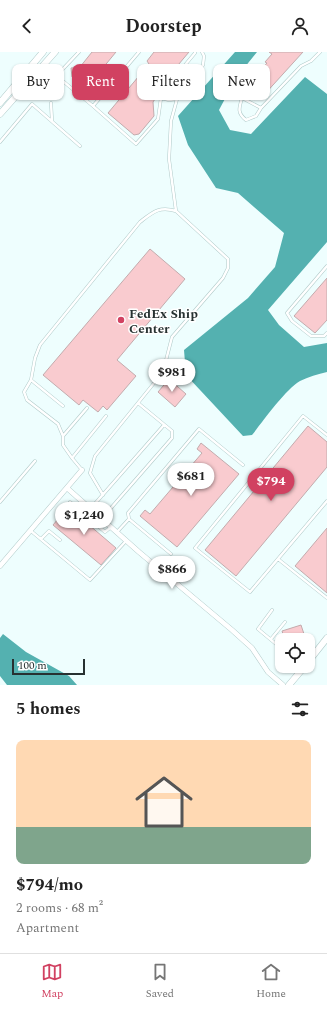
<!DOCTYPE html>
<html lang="en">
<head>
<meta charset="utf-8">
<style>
  body { margin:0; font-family:Spectral,serif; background:#f2f2f2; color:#222; height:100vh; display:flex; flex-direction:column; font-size:15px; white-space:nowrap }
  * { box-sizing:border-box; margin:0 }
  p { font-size:13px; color:#767676 }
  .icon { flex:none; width:22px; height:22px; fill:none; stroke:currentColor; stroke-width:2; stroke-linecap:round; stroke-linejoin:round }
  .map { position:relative; height:633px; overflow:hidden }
  .drawer { display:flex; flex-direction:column; background:#fff; flex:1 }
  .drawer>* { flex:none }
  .top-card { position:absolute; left:12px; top:12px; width:303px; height:36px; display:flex; gap:8px }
  .tools { position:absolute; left:275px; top:581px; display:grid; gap:8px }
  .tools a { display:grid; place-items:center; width:40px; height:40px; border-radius:8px; background:#fff; box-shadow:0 1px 3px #0004; font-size:20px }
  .scale { position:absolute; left:12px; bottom:10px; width:73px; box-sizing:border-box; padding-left:4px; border:2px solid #273131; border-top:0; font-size:11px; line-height:14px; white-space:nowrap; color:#273131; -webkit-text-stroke:3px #fff; paint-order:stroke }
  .price { position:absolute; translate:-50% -34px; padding:0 9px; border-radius:14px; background:#fff; color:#222; font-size:13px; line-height:26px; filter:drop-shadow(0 1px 2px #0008) }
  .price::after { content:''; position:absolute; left:50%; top:24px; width:12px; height:9px; margin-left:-6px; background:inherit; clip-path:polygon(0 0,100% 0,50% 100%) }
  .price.active { background:#d14161; color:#fff }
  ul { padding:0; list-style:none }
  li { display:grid; align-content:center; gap:8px; height:212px; padding:0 16px }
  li+li { border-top:1px solid #e0e0e0 }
  li span { display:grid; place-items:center; height:124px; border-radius:8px; color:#555 }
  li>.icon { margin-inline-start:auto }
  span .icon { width:72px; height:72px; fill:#fffc; stroke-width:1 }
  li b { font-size:17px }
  h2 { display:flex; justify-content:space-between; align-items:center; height:48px; padding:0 16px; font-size:17px }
  .chip { padding:0 14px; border-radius:8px; background:#fff; box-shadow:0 1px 3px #0004; font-size:14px; line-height:36px }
  .chip.active { background:#d14161; color:#fff }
  header { display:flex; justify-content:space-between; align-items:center; height:52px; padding:0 16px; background:#fff; font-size:18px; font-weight:700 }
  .tab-bar { display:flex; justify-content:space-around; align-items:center; height:56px; border-top:1px solid #e0e0e0; background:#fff; font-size:11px; color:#767676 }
  .tab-bar a { display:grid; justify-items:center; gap:2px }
  .tab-bar .active { color:#d14161 }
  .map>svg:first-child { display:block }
  .water { fill:#54b1b0 }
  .building { fill:#f9cbcf; stroke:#c3abad }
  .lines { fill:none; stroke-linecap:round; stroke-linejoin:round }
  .service-casing { stroke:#b0cac9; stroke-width:3.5 }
  .minor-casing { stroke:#b0cac9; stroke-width:5.5 }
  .tertiary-casing { stroke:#b0cac9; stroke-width:7 }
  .service { stroke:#fff; stroke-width:2.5 }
  .minor { stroke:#fff; stroke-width:4.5 }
  .tertiary { stroke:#fff; stroke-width:6 }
  .poi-dot { fill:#d14161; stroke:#fff; stroke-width:1.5 }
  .labels { text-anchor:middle; stroke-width:3; stroke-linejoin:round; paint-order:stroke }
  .poi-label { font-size:13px; font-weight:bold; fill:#273131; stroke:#fff; text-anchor:start }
</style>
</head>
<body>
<header><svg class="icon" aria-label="back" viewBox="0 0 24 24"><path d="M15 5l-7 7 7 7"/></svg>Doorstep<svg class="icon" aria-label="person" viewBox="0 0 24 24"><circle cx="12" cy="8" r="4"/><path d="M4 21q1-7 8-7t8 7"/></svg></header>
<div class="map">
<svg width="327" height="633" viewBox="0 0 327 633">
  <rect width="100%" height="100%" fill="#eefefe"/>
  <path class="water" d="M 235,0 L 257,0 L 236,26 L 219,58 L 230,78 L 251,82 L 305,25 L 327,42 L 327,190 L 268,258 L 279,273 L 304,295 L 327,291 L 327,320 C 318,322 308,325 300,329 C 285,338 264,368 252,383 L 243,384 L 186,323 L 184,298 L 248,246 L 275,215 L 284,181 L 238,141 L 216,136 L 188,93 L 178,64 Z
    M 3,582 L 26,600 L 69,624 L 77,633 L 7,633 L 0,624 L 0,586 Z"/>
  <path class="building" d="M 92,0 L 116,0 L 102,17 L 105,19 L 89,39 L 72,25 L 71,16 L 80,15 Z
    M 154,0 L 189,0 L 152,44 L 155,47 L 153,50 L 154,64 L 139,82 L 134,83 L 108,61 L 149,12 L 147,9 Z
    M 269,0 L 303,0 L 263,44 L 259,48 L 257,46 L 255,48 L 243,37 L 267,11 L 265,10 L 272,2 Z
    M 150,197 L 185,227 L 117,308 L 136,324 L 107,358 L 103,354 L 98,360 L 83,348 L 79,353 L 43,323 Z
    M 327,226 L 327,268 L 315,281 L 294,264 Z
    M 169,327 L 186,342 L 175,355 L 158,340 Z
    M 308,374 L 327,390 L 327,415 L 236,524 L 205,498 Z
    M 201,391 L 239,422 L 177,495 L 140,464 L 145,458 L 150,462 L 202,401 L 197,397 Z
    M 68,455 L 116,496 L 101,513 L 53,473 Z
    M 327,476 L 327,541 L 295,514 Z
    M 301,573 L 305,585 L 294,588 L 285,588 L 282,579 Z"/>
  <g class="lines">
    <g class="service-casing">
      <path id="service" d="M 79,0 L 62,18 L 58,25 L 93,54
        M 139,0 L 93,54 L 136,92 L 158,67 L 161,46 L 169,48 L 177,47 L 203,13 L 204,4 L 202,0
        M 161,46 L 166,36 L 195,1
        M 51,51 L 52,69
        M 261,56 L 242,46 C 239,56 237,61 246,68 L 256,64 L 261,56 L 301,14 L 311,9 L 320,0
        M 0,90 L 32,52 L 80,94
        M 176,159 L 169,107 L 171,69 L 177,47
        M 327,214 L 287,261 L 292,269 L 311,284 L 324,284 L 327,281
        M 31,328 L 35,306 L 40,293 L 140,170 C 153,160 159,154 176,159 L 228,207 L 228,216 L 223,226 L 172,285 L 163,320 L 95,404 L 90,421 L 103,443
        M 63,354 L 31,328 L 24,340 L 27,348 L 58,372 L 63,384
        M 327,383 L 303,364 L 195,496 L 250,540 L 327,449
        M 72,406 L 63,393 L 63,384 L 87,356
        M 82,418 L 72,406 L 106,364
        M 0,450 L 35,409
        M 70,450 L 85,463
        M 111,456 L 172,386 L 172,379 L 138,351
        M 129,467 L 128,461 L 199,377 L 243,413
        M 111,475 L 105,480 L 85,463 L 164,373
        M 31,479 L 90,528 L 126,489
        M 117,480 L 129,467 L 171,502
        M 41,487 L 49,479 L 60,488
        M 278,507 L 327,546
        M 272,558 L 258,577 L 282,597
        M 271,587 L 285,570"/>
    </g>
    <g class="minor-casing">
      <path id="minor" d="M 67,436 L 139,500 L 232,578 L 252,596 L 268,620 L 283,633
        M 0,514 L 82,418"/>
    </g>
    <g class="tertiary-casing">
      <path id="tertiary" d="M 0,51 L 43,0
        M 0,62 L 55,0
        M 308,610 L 327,586
        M 289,633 L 305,614"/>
    </g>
    <use href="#service" class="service"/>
    <use href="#minor" class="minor"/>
    <use href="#tertiary" class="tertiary"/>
  </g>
  <circle class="poi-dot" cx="121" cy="268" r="4"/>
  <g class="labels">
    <g class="poi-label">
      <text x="129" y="266">FedEx Ship<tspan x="129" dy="15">Center</tspan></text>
    </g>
  </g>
</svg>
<div class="tools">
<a><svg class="icon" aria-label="locate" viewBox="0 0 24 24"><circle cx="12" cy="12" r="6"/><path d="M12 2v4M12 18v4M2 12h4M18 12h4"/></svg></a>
</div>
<div class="scale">100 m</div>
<b class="price" style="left:172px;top:341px">$981</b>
<b class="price" style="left:191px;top:445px">$681</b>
<b class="price active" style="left:271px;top:450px">$794</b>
<b class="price" style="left:84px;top:484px">$1,240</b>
<b class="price" style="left:172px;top:538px">$866</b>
<div class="top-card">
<a class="chip">Buy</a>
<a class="chip active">Rent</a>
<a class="chip">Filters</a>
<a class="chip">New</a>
</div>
</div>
<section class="drawer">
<h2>5 homes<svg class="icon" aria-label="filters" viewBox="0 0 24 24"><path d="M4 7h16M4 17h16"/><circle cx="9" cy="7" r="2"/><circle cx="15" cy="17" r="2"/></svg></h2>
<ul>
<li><span style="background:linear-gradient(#ffd9b3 70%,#7fa58c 0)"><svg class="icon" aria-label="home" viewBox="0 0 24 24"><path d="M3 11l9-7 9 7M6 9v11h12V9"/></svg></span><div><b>$794/mo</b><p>2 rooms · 68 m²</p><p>Apartment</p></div></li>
</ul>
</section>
<nav class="tab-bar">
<a class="active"><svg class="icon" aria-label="map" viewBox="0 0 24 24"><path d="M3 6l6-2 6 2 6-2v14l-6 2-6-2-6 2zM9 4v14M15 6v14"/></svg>Map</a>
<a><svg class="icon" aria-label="saved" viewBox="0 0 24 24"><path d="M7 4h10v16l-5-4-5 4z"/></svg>Saved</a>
<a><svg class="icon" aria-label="home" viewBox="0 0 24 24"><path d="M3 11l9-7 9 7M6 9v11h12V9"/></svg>Home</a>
</nav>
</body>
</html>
